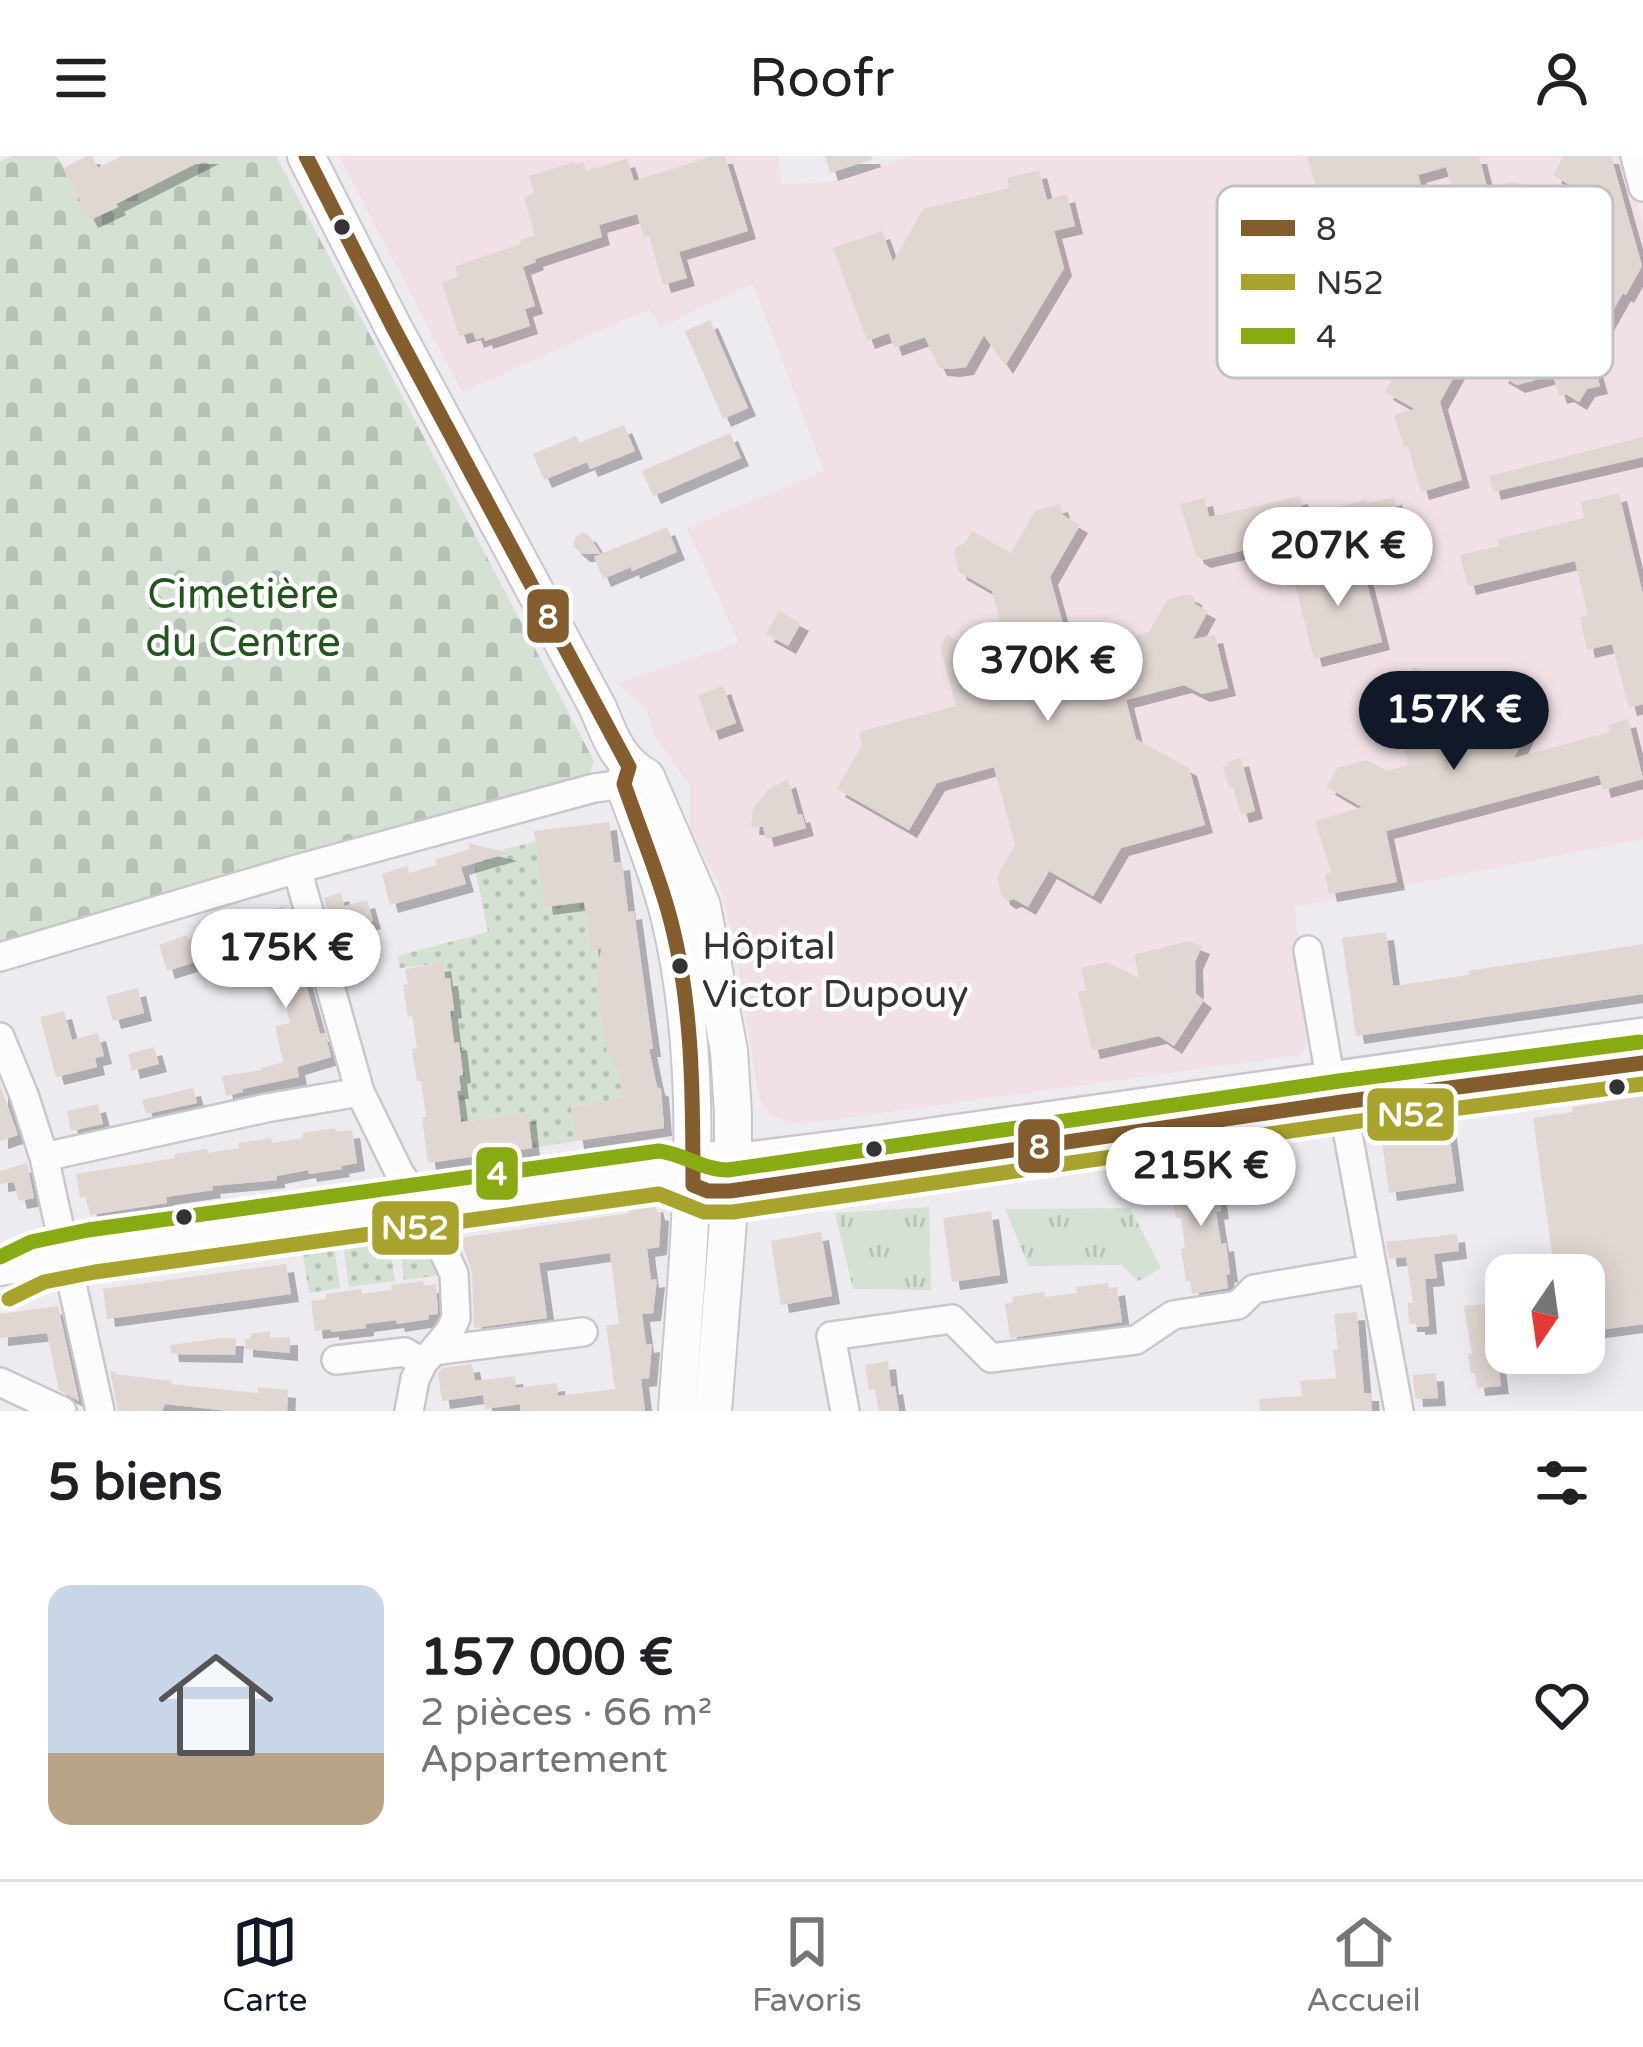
<!DOCTYPE html>
<html lang="fr">
<head>
<meta charset="utf-8">
<style>
  body { margin:0; font-family:"Varela Round",sans-serif; background:#f2f2f2; color:#202124; height:100vh; display:flex; flex-direction:column; font-size:45px; white-space:nowrap }
  * { box-sizing:border-box; margin:0 }
  p { font-size:39px; color:#757577 }
  .icon { flex:none; width:66px; height:66px; fill:none; stroke:currentColor; stroke-width:2; stroke-linecap:round; stroke-linejoin:round }
  .map { position:relative; height:1255px; overflow:hidden }
  .side { display:flex; flex-direction:column; background:#fff; flex:1 }
  .side>* { flex:none }
  .needle { width:78px; rotate:193deg }
  .tools { position:absolute; left:1485px; top:1098px; display:grid; gap:24px }
  .tools a { display:grid; place-items:center; width:120px; height:120px; border-radius:24px; background:#fff; box-shadow:0 6px 30px #0003; font-size:60px }
  .price { position:absolute; translate:-50% -102px; padding:0 27px; border-radius:42px; background:#fff; color:#222; font-size:39px; line-height:78px; filter:drop-shadow(0 3px 6px #0008) }
  .price::after { content:''; position:absolute; left:50%; top:72px; width:36px; height:27px; margin-left:-18px; background:inherit; clip-path:polygon(0 0,100% 0,50% 100%) }
  .price.active { background:#111827; color:#fff }
  ul { padding:0; list-style:none }
  li { display:flex; align-items:center; gap:36px; height:300px; padding:0 48px }
  li+li { border-top:3px solid #e0e0e0 }
  li span { display:grid; place-items:center; flex:none; width:336px; height:240px; border-radius:24px; color:#555 }
  li>.icon { margin-inline-start:auto }
  span .icon { width:144px; height:144px; fill:#fffc; stroke-width:1 }
  li b { font-size:51px }
  h2 { display:flex; justify-content:space-between; align-items:center; height:144px; padding:0 48px; font-size:51px }
  header { display:flex; justify-content:space-between; align-items:center; height:156px; padding:0 48px; background:#fff; font-size:54px; font-weight:600 }
  .dock { display:flex; justify-content:space-around; align-items:center; height:168px; border-top:3px solid #e0e0e0; background:#fff; font-size:33px; color:#757577 }
  .dock a { display:grid; justify-items:center; gap:6px }
  .dock .active { color:#111827 }
  .map>svg:first-child { display:block }
  .medical { fill:#f1e1e6 }
  .grass { fill:url(#grass-tufts) }
  .cemetery { fill:url(#cemetery-stones) }
  .garden { fill:url(#garden-dots) }
  .building { fill:#e0d7d2; fill-rule:evenodd; filter:url(#shadow) }
  .lines { fill:none; stroke-linecap:round; stroke-linejoin:round }
  .minor-casing { stroke:#c9c7cb; stroke-width:32 }
  .major-casing { stroke:#c9c7cb; stroke-width:40 }
  .minor { stroke:#fcfcfd; stroke-width:27 }
  .major { stroke:#fcfcfd; stroke-width:36 }
  .bus-1-casing { stroke:#fff; stroke-width:24 }
  .bus-2-casing { stroke:#fff; stroke-width:24 }
  .bus-3-casing { stroke:#fff; stroke-width:24 }
  .bus-1 { stroke:#845d2e; stroke-width:15 }
  .bus-2 { stroke:#a8a32d; stroke-width:15 }
  .bus-3 { stroke:#88aa12; stroke-width:15 }
  .bus-dot { fill:#353236; stroke:#fff; stroke-width:4.5 }
  .labels { text-anchor:middle; stroke-width:9; stroke-linejoin:round; paint-order:stroke }
  .bus-label { font-size:39px; fill:#353236; stroke:#fff; text-anchor:start }
  .park-label { font-size:42px; fill:#24541d; stroke:#fff }
  .key { fill:#fff; stroke:#c2c2c3; stroke-width:3 }
  .key-label { font-size:33px; fill:#353236 }
  .line-badge { stroke:#fff; stroke-width:4.5 }
  .badge-label { font-size:33px; text-anchor:middle; font-weight:bold; fill:#fff }
</style>
</head>
<body>
<header><svg class="icon" aria-label="menu" viewBox="0 0 24 24"><path d="M4 6h16M4 12h16M4 18h16"/></svg>Roofr<svg class="icon" aria-label="person" viewBox="0 0 24 24"><circle cx="12" cy="8" r="4"/><path d="M4 21q1-7 8-7t8 7"/></svg></header>
<div class="map">
<svg width="1643" height="1255" viewBox="0 0 1643 1255">
  <defs>
    <pattern id="grass-tufts" width="24" height="20" patternUnits="userSpaceOnUse" patternTransform="scale(3)"><rect width="24" height="20" fill="#d4e1d3"/><path d="M3 7l-1-3M5 7V3M7 7l1-3M15 17l-1-3M17 17v-4M19 17l1-3" fill="none" stroke="#b7c2b6"/></pattern>
    <pattern id="cemetery-stones" width="16" height="16" patternUnits="userSpaceOnUse" patternTransform="scale(3)"><rect width="16" height="16" fill="#d4e1d3"/><path d="M2 7V4a2 2 0 0 1 4 0v3zM10 15v-3a2 2 0 0 1 4 0v3z" fill="#b7c2b6"/></pattern>
    <pattern id="garden-dots" width="8" height="8" patternUnits="userSpaceOnUse" patternTransform="scale(3)"><rect width="8" height="8" fill="#d4e1d3"/><path d="M2 2h.1M6 6h.1" fill="none" stroke="#b7c2b6" stroke-width="1.8" stroke-linecap="round"/></pattern>
    <filter id="shadow"><feDropShadow dx="8" dy="8" stdDeviation="0" flood-color="#0004"/></filter>
  </defs>
  <rect width="100%" height="100%" fill="#edeaf0"/>
  <path class="medical" d="M 339,0 L 778,0 L 782,29 L 835,25 L 914,0 L 1623,0 L 1643,68 L 1643,683 L 1294,751 L 1313,875 L 1300,899 L 802,968 L 789,967 L 771,958 L 763,951 L 757,931 L 735,788 L 719,727 L 690,673 L 690,630 L 654,579 L 647,555 L 618,527 L 739,487 L 687,372 L 824,315 L 753,128 L 660,171 L 649,153 L 462,236 Z"/>
  <path class="grass" d="M 929,1051 L 931,1134 L 853,1133 L 835,1057 Z
    M 1130,1052 L 1161,1112 L 1138,1125 L 1122,1109 L 1029,1110 L 1005,1053 Z"/>
  <path class="cemetery" d="M 12,0 L 57,0 L 91,64 L 117,51 L 116,48 L 211,0 L 276,0 L 594,605 L 589,620 L 0,785 L 0,6 Z"/>
  <path class="garden" d="M 536,686 L 589,745 L 586,762 L 591,793 L 596,793 L 600,799 L 595,818 L 607,898 L 612,899 L 615,912 L 618,913 L 623,942 L 571,951 L 576,985 L 533,992 L 527,957 L 461,966 L 457,935 L 461,934 L 459,920 L 463,918 L 459,887 L 454,887 L 450,855 L 454,854 L 450,822 L 445,822 L 442,807 L 400,812 L 397,800 L 488,776 L 474,707 L 506,697 L 504,693 Z
    M 418,1077 L 439,1119 L 404,1124 L 398,1080 Z
    M 389,1082 L 395,1125 L 349,1131 L 343,1088 Z
    M 334,1089 L 340,1132 L 309,1137 L 302,1093 Z"/>
  <path class="building" d="M 87,0 L 92,0 L 98,12 L 122,0 L 211,0 L 116,48 L 118,51 L 90,64 L 64,12 Z
    M 713,0 L 725,0 L 748,75 L 679,96 L 687,122 L 663,129 L 649,80 L 644,81 L 637,58 L 599,69 L 602,81 L 535,103 L 536,106 L 523,111 L 535,150 L 525,153 L 530,170 L 485,185 L 484,181 L 476,184 L 473,176 L 459,180 L 442,127 L 458,121 L 455,110 L 521,88 L 520,84 L 535,79 L 524,41 L 534,38 L 529,20 L 574,6 L 575,9 L 583,6 L 586,15 L 627,3 L 634,25 Z
    M 825,0 L 872,0 L 873,3 L 830,17 Z
    M 1307,0 L 1479,0 L 1487,31 L 1515,26 L 1524,30 L 1527,45 L 1522,51 L 1498,58 L 1499,61 L 1394,86 L 1398,99 L 1324,118 L 1312,75 L 1327,71 ZM 1446,11 L 1454,39 L 1426,47 L 1418,19 Z
    M 1564,0 L 1611,0 L 1642,110 L 1626,139 L 1623,137 L 1590,195 L 1600,230 L 1587,233 L 1579,246 L 1566,238 L 1559,240 L 1553,219 L 1517,229 L 1500,219 L 1510,202 L 1506,189 L 1553,176 L 1585,122 L 1559,104 L 1566,91 L 1564,75 L 1587,69 L 1578,34 L 1553,19 Z
    M 1039,14 L 1047,44 L 1067,38 L 1075,70 L 1054,75 L 1064,112 L 1005,210 L 984,179 L 966,211 L 952,213 L 939,212 L 925,181 L 894,192 L 889,177 L 867,185 L 833,92 L 882,75 L 893,106 L 923,53 L 1009,32 L 1007,22 Z
    M 1480,98 L 1517,119 L 1478,189 L 1473,186 L 1440,246 L 1462,324 L 1421,336 L 1408,290 L 1404,291 L 1394,259 L 1415,253 L 1385,236 L 1425,164 L 1435,169 L 1448,146 L 1452,148 Z
    M 710,164 L 748,252 L 723,263 L 685,175 Z
    M 624,269 L 635,295 L 590,313 L 587,306 L 544,324 L 533,298 L 576,280 L 579,287 Z
    M 730,277 L 741,302 L 653,340 L 642,315 Z
    M 1643,281 L 1643,301 L 1493,336 L 1489,320 Z
    M 1619,337 L 1643,439 L 1643,548 L 1629,552 L 1612,488 L 1587,494 L 1580,461 L 1588,459 L 1575,405 L 1468,431 L 1460,399 L 1499,390 L 1497,383 L 1584,362 L 1581,346 Z
    M 1300,340 L 1304,359 L 1366,344 L 1367,347 L 1394,341 L 1398,358 L 1203,404 L 1196,400 L 1180,348 L 1205,342 L 1209,361 Z
    M 1060,348 L 1063,359 L 1080,369 L 1050,421 L 1071,497 L 1149,476 L 1168,443 L 1188,438 L 1194,441 L 1195,448 L 1208,455 L 1193,483 L 1215,479 L 1228,532 L 1202,538 L 1184,529 L 1126,544 L 1136,583 L 1189,612 L 1205,669 L 1121,692 L 1093,740 L 1049,715 L 1028,751 L 1014,743 L 1008,745 L 1002,741 L 997,721 L 1015,689 L 994,611 L 937,627 L 909,674 L 837,633 L 862,589 L 859,576 L 956,550 L 940,490 L 947,479 L 1013,515 L 992,435 L 959,416 L 954,396 L 957,390 L 964,388 L 972,375 L 1011,397 L 1035,355 Z
    M 667,371 L 677,396 L 632,415 L 631,411 L 603,423 L 594,401 L 601,398 L 582,398 L 573,390 L 575,381 L 582,377 L 588,378 L 601,398 Z
    M 1361,403 L 1382,486 L 1314,503 L 1293,420 Z
    M 779,455 L 801,467 L 788,490 L 766,478 Z
    M 1414,511 L 1441,526 L 1463,520 L 1524,557 L 1529,572 L 1514,602 L 1610,576 L 1608,569 L 1628,563 L 1643,623 L 1603,634 L 1599,619 L 1386,675 L 1397,726 L 1329,738 L 1325,718 L 1331,716 L 1315,665 L 1362,651 L 1327,631 L 1337,612 L 1367,604 L 1387,615 L 1408,609 L 1399,572 L 1426,565 L 1394,547 Z
    M 723,530 L 736,567 L 711,576 L 698,539 Z
    M 1241,602 L 1255,655 L 1241,659 L 1233,631 L 1229,632 L 1223,611 L 1228,610 L 1227,606 Z
    M 788,623 L 798,659 L 802,658 L 806,672 L 766,683 L 763,671 L 751,671 L 753,652 L 769,633 Z
    M 609,666 L 614,707 L 622,706 L 628,756 L 634,755 L 653,893 L 649,893 L 657,931 L 661,933 L 664,972 L 576,985 L 571,951 L 623,942 L 618,913 L 615,913 L 612,899 L 607,899 L 595,818 L 602,792 L 591,794 L 584,746 L 545,751 L 534,675 Z
    M 468,687 L 509,697 L 461,711 L 466,728 L 390,749 L 382,718 L 407,710 L 409,717 L 437,709 L 435,704 L 470,693 Z
    M 341,737 L 344,750 L 367,744 L 373,765 L 343,773 L 353,812 L 344,814 L 324,742 Z
    M 284,750 L 320,878 L 325,877 L 331,901 L 297,911 L 299,921 L 242,933 L 243,936 L 226,940 L 222,920 L 262,914 L 262,912 L 283,906 L 275,870 L 290,867 L 277,814 L 274,815 L 257,758 Z
    M 223,772 L 230,795 L 167,815 L 159,789 L 187,779 L 188,783 Z
    M 1386,776 L 1393,830 L 1469,819 L 1468,815 L 1643,788 L 1643,838 L 1356,880 L 1342,782 Z
    M 1189,785 L 1202,790 L 1195,806 L 1196,838 L 1204,844 L 1174,890 L 1159,880 L 1092,895 L 1078,836 L 1086,834 L 1081,812 L 1107,806 L 1139,822 L 1134,799 Z
    M 443,807 L 445,822 L 450,822 L 454,854 L 450,855 L 454,887 L 459,886 L 463,919 L 459,920 L 461,935 L 457,935 L 461,966 L 528,957 L 532,992 L 428,1007 L 422,961 L 426,961 L 421,925 L 417,925 L 412,893 L 417,892 L 412,860 L 408,861 L 403,829 L 408,828 L 405,813 Z
    M 138,832 L 144,857 L 113,865 L 106,840 Z
    M 64,855 L 72,884 L 98,877 L 104,900 L 95,902 L 97,911 L 56,921 L 40,861 Z
    M 154,891 L 159,908 L 132,915 L 128,898 Z
    M 0,928 L 18,979 L 0,985 Z
    M 193,932 L 197,947 L 146,958 L 142,944 Z
    M 1643,940 L 1643,1168 L 1584,1176 L 1584,1119 L 1555,1119 L 1533,962 L 1573,956 L 1572,951 Z
    M 98,948 L 103,968 L 71,975 L 67,955 Z
    M 1448,968 L 1456,1027 L 1389,1037 L 1381,978 Z
    M 335,972 L 336,976 L 352,974 L 357,1007 L 341,1010 L 342,1013 L 309,1018 L 308,1014 L 277,1020 L 277,1024 L 212,1030 L 213,1034 L 166,1041 L 167,1047 L 90,1059 L 87,1041 L 80,1042 L 76,1018 L 175,1002 L 175,998 L 207,993 L 208,997 L 239,992 L 238,987 L 271,982 L 272,987 L 303,982 L 303,977 Z
    M 27,1007 L 34,1042 L 19,1045 L 14,1026 L 0,1028 L 0,1015 Z
    M 1210,1008 L 1212,1024 L 1216,1024 L 1221,1055 L 1216,1056 L 1221,1088 L 1226,1087 L 1230,1118 L 1226,1119 L 1228,1132 L 1192,1138 L 1190,1125 L 1186,1125 L 1181,1093 L 1185,1092 L 1181,1062 L 1176,1062 L 1171,1030 L 1176,1029 L 1173,1013 Z
    M 655,1048 L 657,1056 L 661,1057 L 659,1091 L 647,1093 L 651,1124 L 657,1123 L 653,1157 L 642,1158 L 646,1189 L 652,1188 L 649,1222 L 641,1223 L 645,1255 L 520,1255 L 520,1248 L 485,1253 L 483,1239 L 442,1245 L 438,1217 L 442,1212 L 472,1208 L 475,1225 L 515,1220 L 516,1232 L 557,1227 L 558,1240 L 615,1233 L 606,1169 L 619,1168 L 610,1097 L 539,1107 L 547,1162 L 474,1172 L 472,1116 L 460,1082 L 629,1057 L 628,1052 Z
    M 991,1055 L 1000,1119 L 952,1126 L 943,1062 Z
    M 821,1076 L 832,1140 L 781,1149 L 771,1085 Z
    M 1457,1078 L 1459,1095 L 1434,1098 L 1437,1122 L 1425,1123 L 1429,1170 L 1417,1171 L 1417,1168 L 1409,1168 L 1408,1147 L 1413,1147 L 1406,1101 L 1389,1103 L 1386,1086 Z
    M 286,1108 L 291,1138 L 107,1163 L 103,1133 Z
    M 423,1125 L 424,1130 L 436,1128 L 438,1158 L 428,1159 L 429,1163 L 397,1168 L 396,1164 L 366,1168 L 366,1172 L 331,1176 L 331,1173 L 315,1175 L 311,1145 L 326,1143 L 326,1138 L 361,1133 L 362,1138 L 392,1134 L 391,1129 Z
    M 1108,1127 L 1109,1133 L 1117,1131 L 1122,1166 L 1010,1182 L 1005,1148 L 1013,1146 L 1012,1141 L 1044,1136 L 1045,1141 L 1077,1137 L 1076,1131 Z
    M 1487,1148 L 1492,1187 L 1495,1186 L 1501,1230 L 1477,1232 L 1475,1217 L 1471,1217 L 1468,1198 L 1472,1197 L 1464,1150 Z
    M 58,1150 L 79,1245 L 59,1234 L 47,1177 L 0,1182 L 0,1158 Z
    M 1357,1156 L 1364,1237 L 1371,1237 L 1372,1255 L 1260,1255 L 1259,1243 L 1302,1240 L 1300,1225 L 1336,1222 L 1333,1194 L 1338,1194 L 1334,1158 Z
    M 270,1175 L 270,1182 L 290,1181 L 290,1197 L 245,1193 L 245,1183 L 250,1183 L 251,1178 Z
    M 222,1182 L 236,1182 L 235,1199 L 171,1198 L 170,1189 Z
    M 888,1205 L 891,1231 L 895,1230 L 899,1255 L 879,1255 L 875,1233 L 869,1234 L 865,1209 Z
    M 110,1215 L 117,1216 L 114,1218 L 172,1225 L 171,1228 L 237,1235 L 258,1237 L 258,1231 L 288,1234 L 287,1255 L 229,1255 L 165,1248 L 162,1255 L 118,1255 Z
    M 1436,1217 L 1438,1242 L 1415,1243 L 1413,1219 Z"/>
  <g class="lines">
    <g class="minor-casing">
      <path id="minor" d="M 1635,0 L 1643,31
        M 297,713 L 360,936 L 398,1014 L 431,1068 L 454,1118 L 456,1162 L 450,1175 L 423,1207 L 415,1223 L 409,1255
        M 1308,794 L 1330,921
        M 0,801 L 297,713 L 594,632 L 624,628
        M 0,881 L 24,939 L 44,1001 L 100,1255
        M 1342,946 L 1399,1255
        M 44,1001 L 266,952 L 360,936
        M 733,1002 L 876,984 L 1643,876
        M 730,1035 L 1342,946 L 1643,907
        M 433,1195 L 583,1176
        M 336,1204 L 405,1196 L 423,1207
        M 0,1226 L 62,1255
        M 845,1255 L 831,1180 L 952,1163 L 991,1202 L 1136,1184 L 1173,1159 L 1238,1149 L 1254,1133 L 1372,1113"/>
    </g>
    <g class="major-casing">
      <path id="major" d="M 306,0 L 393,171 L 598,552 C 610,581 618,605 646,621 L 702,750 L 729,895 L 733,957 L 733,1002 L 713,1255
        M 629,611 L 624,628 C 639,671 658,714 669,759 C 709,922 688,1090 677,1255
        M 0,1111 L 166,1083 L 644,1018 L 698,1006 L 733,1002"/>
    </g>
    <use href="#minor" class="minor"/>
    <use href="#major" class="major"/>
    <g class="bus-1-casing">
      <path id="bus-1" d="M 306,0 L 393,171 L 629,611 L 624,628 C 638,669 655,710 667,751 C 693,840 693,938 693,1029 L 708,1035 L 730,1035 L 1342,946 L 1643,907"/>
    </g>
    <g class="bus-2-casing">
      <path id="bus-2" d="M 9,1143 L 44,1126 L 95,1116 L 659,1038 L 704,1056 L 733,1056 L 1345,967 L 1643,928"/>
    </g>
    <g class="bus-3-casing">
      <path id="bus-3" d="M 0,1101 L 31,1086 L 88,1074 L 659,995 C 684,998 703,1014 728,1014 L 1339,925 L 1640,886"/>
    </g>
    <use href="#bus-1" class="bus-1"/>
    <use href="#bus-2" class="bus-2"/>
    <use href="#bus-3" class="bus-3"/>
  </g>
  <g class="bus-dot">
    <circle cx="342" cy="71" r="10"/>
    <circle cx="680" cy="810" r="10"/>
    <circle cx="1617" cy="931" r="10"/>
    <circle cx="874" cy="993" r="10"/>
    <circle cx="184" cy="1061" r="10"/>
  </g>
  <g class="labels">
    <g class="bus-label">
      <text x="702" y="803">Hôpital<tspan x="702" dy="48">Victor Dupouy</tspan></text>
    </g>
    <g class="park-label">
      <text x="243" y="452">Cimetière<tspan x="243" dy="48">du Centre</tspan></text>
    </g>
  </g>
  <rect x="1217" y="30" width="396" height="192" rx="18" class="key"/>
  <rect x="1241" y="64" width="54" height="16" fill="#845d2e"/>
  <rect x="1241" y="118" width="54" height="16" fill="#a8a32d"/>
  <rect x="1241" y="172" width="54" height="16" fill="#88aa12"/>
  <g class="key-label">
    <text x="1316" y="84">8</text>
    <text x="1316" y="138">N52</text>
    <text x="1316" y="192">4</text>
  </g>
  <g class="line-badge">
    <rect x="525" y="431" width="46" height="58" rx="12" fill="#845d2e"/>
    <rect x="1365" y="930" width="91" height="57" rx="12" fill="#a8a32d"/>
    <rect x="1016" y="961" width="46" height="58" rx="12" fill="#845d2e"/>
    <rect x="474" y="989" width="46" height="57" rx="12" fill="#88aa12"/>
    <rect x="370" y="1043" width="91" height="58" rx="12" fill="#a8a32d"/>
  </g>
  <g class="badge-label">
    <text x="548" y="472">8</text>
    <text x="1411" y="970">N52</text>
    <text x="1039" y="1002">8</text>
    <text x="497" y="1029">4</text>
    <text x="415" y="1083">N52</text>
  </g>
</svg>
<div class="tools">
<a><svg class="needle" viewBox="-14 -14 28 28"><path d="M0-13l5 13h-10z" fill="#e53935"/><path d="M0 13l5-13h-10z" fill="#757577"/></svg></a>
</div>
<b class="price" style="left:1338px;top:453px">207K €</b>
<b class="price" style="left:1048px;top:568px">370K €</b>
<b class="price active" style="left:1454px;top:617px">157K €</b>
<b class="price" style="left:286px;top:855px">175K €</b>
<b class="price" style="left:1201px;top:1073px">215K €</b>
</div>
<section class="side">
<h2>5 biens<svg class="icon" aria-label="filters" viewBox="0 0 24 24"><path d="M4 7h16M4 17h16"/><circle cx="9" cy="7" r="2"/><circle cx="15" cy="17" r="2"/></svg></h2>
<ul>
<li><span style="background:linear-gradient(#c9d6e8 70%,#b9a48a 0)"><svg class="icon" aria-label="home" viewBox="0 0 24 24"><path d="M3 11l9-7 9 7M6 9v11h12V9"/></svg></span><div><b>157 000 €</b><p>2 pièces · 66 m²</p><p>Appartement</p></div><svg class="icon" aria-label="heart" viewBox="0 0 24 24"><path d="M12 20l-8-8c-3-5 5-10 8-4 3-6 11-1 8 4z"/></svg></li>
</ul>
</section>
<nav class="dock">
<a class="active"><svg class="icon" aria-label="map" viewBox="0 0 24 24"><path d="M3 6l6-2 6 2 6-2v14l-6 2-6-2-6 2zM9 4v14M15 6v14"/></svg>Carte</a>
<a><svg class="icon" aria-label="saved" viewBox="0 0 24 24"><path d="M7 4h10v16l-5-4-5 4z"/></svg>Favoris</a>
<a><svg class="icon" aria-label="home" viewBox="0 0 24 24"><path d="M3 11l9-7 9 7M6 9v11h12V9"/></svg>Accueil</a>
</nav>
</body>
</html>
